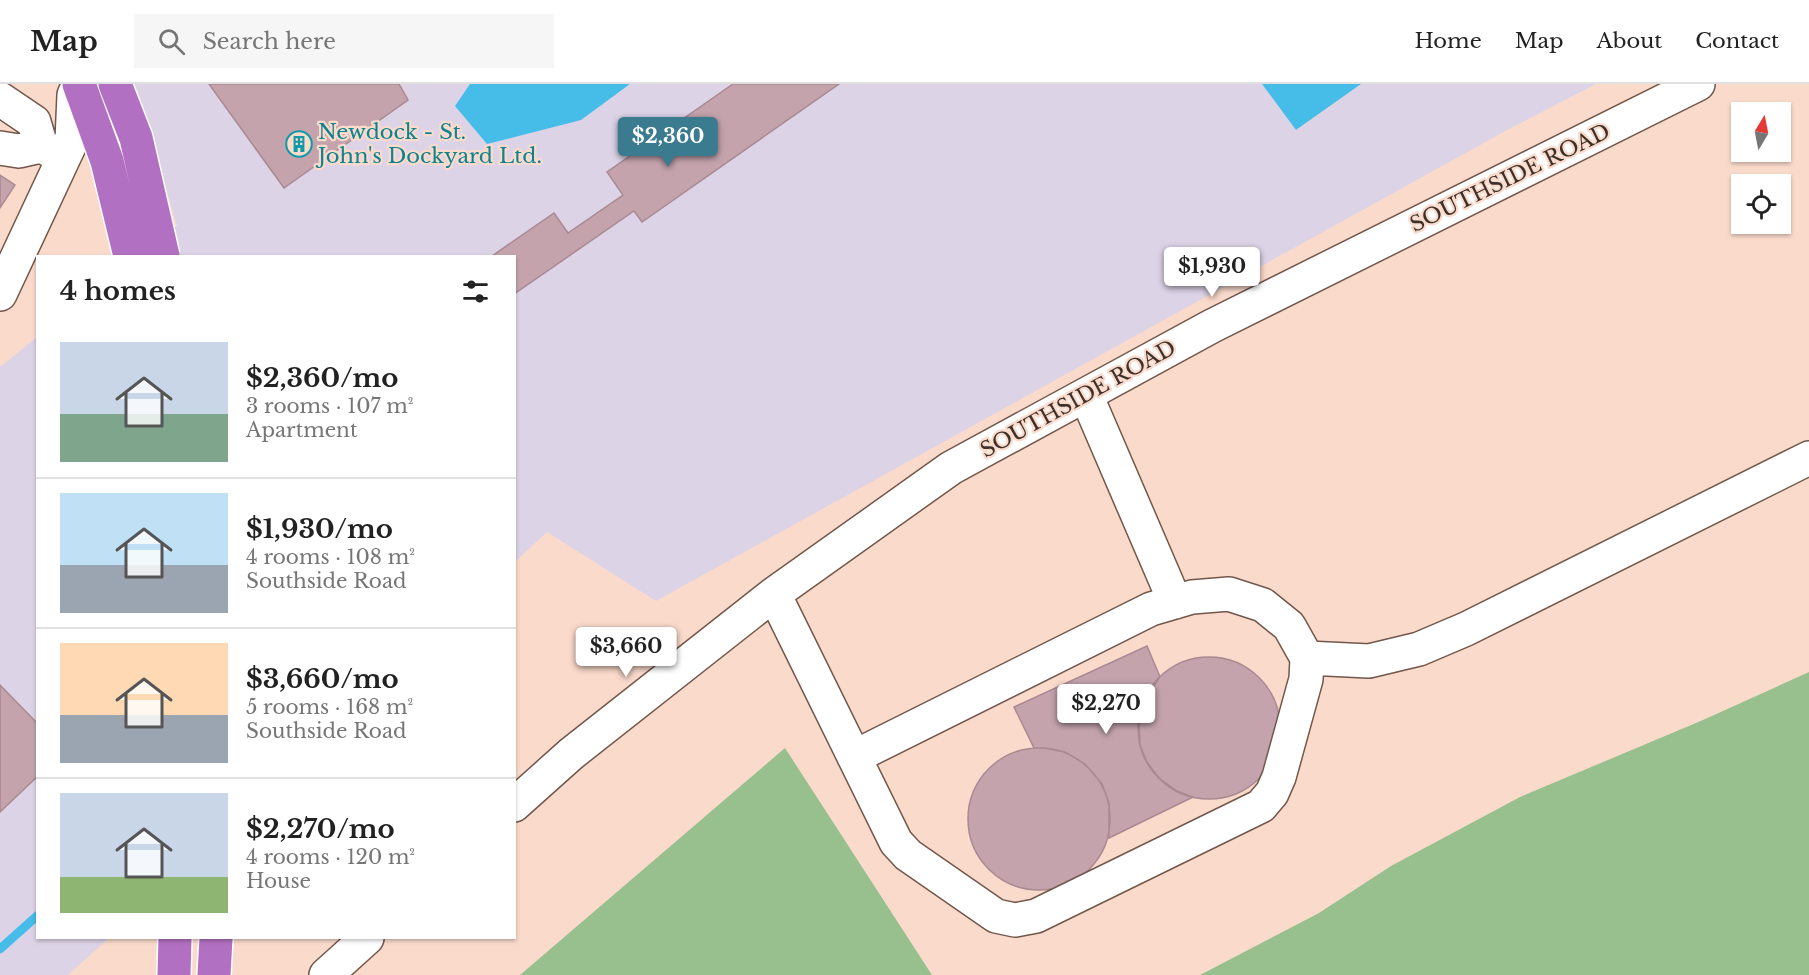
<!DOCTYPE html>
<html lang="en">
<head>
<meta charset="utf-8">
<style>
  body { margin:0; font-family:"Libre Baskerville",serif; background:#f6f6f6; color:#222; height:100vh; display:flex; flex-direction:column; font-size:22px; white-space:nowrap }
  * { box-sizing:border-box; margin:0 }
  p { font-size:20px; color:#767676 }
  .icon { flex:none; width:33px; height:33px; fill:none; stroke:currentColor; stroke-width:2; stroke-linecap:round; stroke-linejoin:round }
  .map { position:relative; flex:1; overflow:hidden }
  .sheet { position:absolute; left:36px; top:171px; width:480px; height:684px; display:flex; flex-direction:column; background:#fff; border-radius:0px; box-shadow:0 2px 4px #0004 }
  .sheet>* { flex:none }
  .needle { width:39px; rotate:10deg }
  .tools { position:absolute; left:1731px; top:18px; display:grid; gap:12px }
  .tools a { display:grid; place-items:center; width:60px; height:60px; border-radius:0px; background:#fff; box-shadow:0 2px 4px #0004; font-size:30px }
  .price { position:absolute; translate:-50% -51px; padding:0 14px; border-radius:6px; background:#fff; color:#222; font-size:20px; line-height:39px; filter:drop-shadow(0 2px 3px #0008) }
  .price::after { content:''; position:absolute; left:50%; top:36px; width:18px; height:14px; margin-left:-9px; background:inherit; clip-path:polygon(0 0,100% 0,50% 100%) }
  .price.on { background:#3b7b8f; color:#fff }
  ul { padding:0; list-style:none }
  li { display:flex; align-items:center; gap:18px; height:150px; padding:0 24px }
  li+li { border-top:2px solid #e0e0e0 }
  li span { display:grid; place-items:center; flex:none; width:168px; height:120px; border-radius:0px; color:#555 }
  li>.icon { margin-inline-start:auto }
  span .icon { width:72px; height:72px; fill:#fffc; stroke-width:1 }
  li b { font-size:26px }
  h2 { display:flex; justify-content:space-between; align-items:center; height:72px; padding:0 24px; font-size:26px }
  header { display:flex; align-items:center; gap:36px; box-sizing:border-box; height:84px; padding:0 30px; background:#fff; border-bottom:2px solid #e0e0e0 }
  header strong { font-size:28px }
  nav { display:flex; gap:33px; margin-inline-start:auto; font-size:21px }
  .search { width:420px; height:54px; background:#f6f6f6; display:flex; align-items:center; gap:15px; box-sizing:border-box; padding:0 21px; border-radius:0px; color:#767676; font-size:22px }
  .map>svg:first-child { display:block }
  .industrial { fill:#ddd3e7 }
  .green { fill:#97c08e }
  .water { fill:#46bde8 }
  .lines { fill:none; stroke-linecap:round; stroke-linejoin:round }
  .stream { stroke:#46bde8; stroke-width:9 }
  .building { fill:#c4a3ad; stroke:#a98992; stroke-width:1.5 }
  .minor-casing { stroke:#72574b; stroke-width:36 }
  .highway-casing { stroke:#fff; stroke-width:36 }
  .minor { stroke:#fff; stroke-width:33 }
  .highway { stroke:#b270c2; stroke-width:33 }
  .highway-bridge-casing { stroke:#fff; stroke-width:36; stroke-linecap:butt }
  .highway-bridge { stroke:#b270c2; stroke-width:33 }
  .labels { text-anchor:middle; stroke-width:4.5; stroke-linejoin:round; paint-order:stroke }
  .culture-label { font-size:21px; fill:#0d838f; stroke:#fadacb; text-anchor:start }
  .street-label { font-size:21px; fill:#3c302a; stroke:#fadacb }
</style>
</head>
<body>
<header>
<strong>Map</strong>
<div class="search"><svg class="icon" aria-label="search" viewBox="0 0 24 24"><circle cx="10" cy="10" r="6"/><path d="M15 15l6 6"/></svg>Search here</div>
<nav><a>Home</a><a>Map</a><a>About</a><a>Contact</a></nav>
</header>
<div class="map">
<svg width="1809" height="891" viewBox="0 0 1809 891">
  <rect width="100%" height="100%" fill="#fadacb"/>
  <path class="industrial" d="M 134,0 L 1262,0 L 1297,46 L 1361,0 L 1596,0 L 1509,45 L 656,517 L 547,448 L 515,478 L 514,172 L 147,172 L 177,141 Z
    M 37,253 L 38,854 L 109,854 L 68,891 L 0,891 L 0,283 Z"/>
  <path class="green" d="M 1809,588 L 1809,891 L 1200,891 L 1319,829 L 1391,782 L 1520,713 L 1703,636 Z
    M 785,664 L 932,891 L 520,891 Z"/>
  <path class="water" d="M 470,0 L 630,0 L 581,36 L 487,60 L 455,22 Z
    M 1262,0 L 1361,0 L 1296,46 Z"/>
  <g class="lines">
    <path class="stream" d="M 0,865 L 38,831"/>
  </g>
  <path class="building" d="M 209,0 L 399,0 L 408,16 L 284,104 Z
    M 733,0 L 839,0 L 642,138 L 634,127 L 514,210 L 514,172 L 492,172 L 554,129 L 568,149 L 623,111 L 607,88 Z
    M 0,91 L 15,101 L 0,124 Z
    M 1147,562 L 1160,593 L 1145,615 L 1139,636 L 1140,661 L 1147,678 L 1159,694 L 1177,707 L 1193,713 L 1109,754 L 1109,719 L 1102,700 L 1085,680 L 1065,668 L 1044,664 L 1034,664 L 1014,623 Z
    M1138 644a71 71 0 1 1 142 0a71 71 0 1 1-142 0Z
    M 0,601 L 38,640 L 38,692 L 0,728 Z
    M968 735a71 71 0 1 1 142 0a71 71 0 1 1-142 0Z"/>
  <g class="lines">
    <g class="minor-casing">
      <path id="minor" d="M 0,15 L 34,38 L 41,62
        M 0,64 L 19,67 L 41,62 L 64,73
        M 0,210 L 72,56 L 74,11 L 79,0
        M 1086,311 L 1175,518
        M 774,510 L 896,758 L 908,771 L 996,832 L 1015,836 L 1036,832 L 1261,722 L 1272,709 L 1279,693 L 1306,595 L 1307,574 L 1289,542 L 1263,521 L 1229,510 L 1192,513 L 1151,525 L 854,673
        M 1307,574 L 1369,577 L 1419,565 L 1466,545 L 1809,374
        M 514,721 L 571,670 L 774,510 L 951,384 L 1212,242 L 1698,0
        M 326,891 L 367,854"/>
    </g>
    <g class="highway-casing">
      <path id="highway" d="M 174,891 L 175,854
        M 214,891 L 216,854"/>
    </g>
    <use href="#minor" class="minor"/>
    <use href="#highway" class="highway"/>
    <g class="highway-bridge-casing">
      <path id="highway-bridge" d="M 79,0 L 107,77 L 130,172
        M 115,0 L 136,54 L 163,172"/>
    </g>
    <use href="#highway-bridge" class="highway-bridge"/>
  </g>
  <defs>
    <g id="building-ring" transform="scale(1.35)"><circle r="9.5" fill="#fadacb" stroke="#0f9aa8" stroke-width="1.5"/><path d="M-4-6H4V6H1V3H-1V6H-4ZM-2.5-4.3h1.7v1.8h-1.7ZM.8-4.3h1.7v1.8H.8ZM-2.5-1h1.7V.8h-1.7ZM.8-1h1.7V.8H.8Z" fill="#0f9aa8"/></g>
  </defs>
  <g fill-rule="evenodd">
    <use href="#building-ring" x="299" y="60"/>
  </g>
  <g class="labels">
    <g class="culture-label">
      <text x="318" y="55">Newdock - St.<tspan x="318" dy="24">John's Dockyard Ltd.</tspan></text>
    </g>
    <g class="street-label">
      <text transform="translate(1510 94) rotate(-26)" y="7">SOUTHSIDE ROAD</text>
      <text transform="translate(1078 315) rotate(-29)" y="7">SOUTHSIDE ROAD</text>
    </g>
  </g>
</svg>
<div class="tools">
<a><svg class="needle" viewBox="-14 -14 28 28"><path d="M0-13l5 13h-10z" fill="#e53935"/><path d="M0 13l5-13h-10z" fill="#767676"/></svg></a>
<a><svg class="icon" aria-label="locate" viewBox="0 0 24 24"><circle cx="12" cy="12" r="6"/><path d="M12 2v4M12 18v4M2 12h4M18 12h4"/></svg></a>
</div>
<b class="price on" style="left:668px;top:84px">$2,360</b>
<b class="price" style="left:1212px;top:214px">$1,930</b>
<b class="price" style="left:626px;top:594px">$3,660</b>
<b class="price" style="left:1106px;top:651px">$2,270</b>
<section class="sheet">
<h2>4 homes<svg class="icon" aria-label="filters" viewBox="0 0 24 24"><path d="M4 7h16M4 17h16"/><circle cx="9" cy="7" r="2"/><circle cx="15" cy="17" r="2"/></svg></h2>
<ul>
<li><span style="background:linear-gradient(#c9d6e8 60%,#7fa58c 0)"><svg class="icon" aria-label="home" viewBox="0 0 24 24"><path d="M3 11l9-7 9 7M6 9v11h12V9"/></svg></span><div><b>$2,360/mo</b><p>3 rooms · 107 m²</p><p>Apartment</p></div></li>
<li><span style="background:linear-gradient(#bfe0f5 60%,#9aa5b1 0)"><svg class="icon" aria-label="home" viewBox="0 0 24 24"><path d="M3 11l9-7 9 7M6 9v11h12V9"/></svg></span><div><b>$1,930/mo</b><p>4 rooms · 108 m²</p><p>Southside Road</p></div></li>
<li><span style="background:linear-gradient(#ffd9b3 60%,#9aa5b1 0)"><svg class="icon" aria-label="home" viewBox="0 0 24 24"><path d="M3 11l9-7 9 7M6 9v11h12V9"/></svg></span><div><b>$3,660/mo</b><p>5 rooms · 168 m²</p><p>Southside Road</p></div></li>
<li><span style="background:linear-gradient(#c9d6e8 70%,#8fb573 0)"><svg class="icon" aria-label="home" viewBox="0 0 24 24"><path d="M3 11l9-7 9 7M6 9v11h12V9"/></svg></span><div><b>$2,270/mo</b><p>4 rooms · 120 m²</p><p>House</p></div></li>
</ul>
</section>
</div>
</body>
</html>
